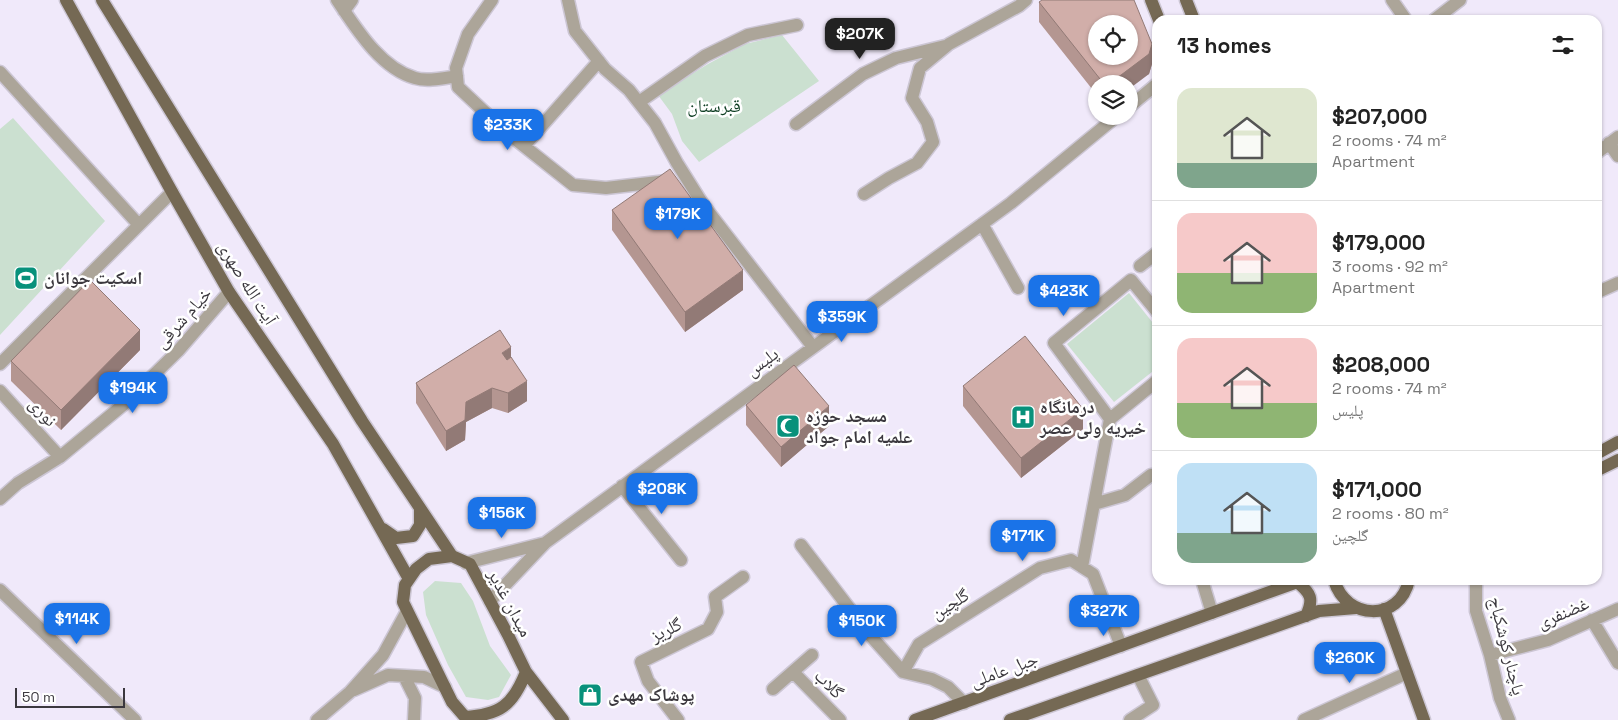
<!DOCTYPE html>
<html lang="en">
<head>
<meta charset="utf-8">
<style>
  body { margin:0; font-family:"Space Grotesk","Noto Naskh Arabic",sans-serif; background:#f2f2f2; color:#222; height:100vh; display:flex; flex-direction:column; font-size:19px; white-space:nowrap }
  * { box-sizing:border-box; margin:0 }
  p { font-size:16px; color:#767676 }
  .icon { flex:none; width:28px; height:28px; fill:none; stroke:currentColor; stroke-width:2; stroke-linecap:round; stroke-linejoin:round }
  .map { position:relative; flex:1; overflow:hidden }
  .sheet { position:absolute; left:1152px; top:15px; width:450px; height:570px; display:flex; flex-direction:column; background:#fff; border-radius:15px; box-shadow:0 1px 4px #0004 }
  .sheet>* { flex:none }
  .buttons { position:absolute; left:1088px; top:15px; display:grid; gap:10px }
  .buttons a { display:grid; place-items:center; width:50px; height:50px; border-radius:50%; background:#fff; box-shadow:0 1px 4px #0004; font-size:25px }
  .scale { position:absolute; left:15px; bottom:12px; width:110px; box-sizing:border-box; padding-left:5px; border:2px solid #3b383e; border-top:0; font-size:14px; line-height:18px; white-space:nowrap; color:#3b383e; -webkit-text-stroke:4px #fff; paint-order:stroke }
  .price { position:absolute; translate:-50% -42px; padding:0 11px; border-radius:10px; background:#1a73e8; color:#fff; font-size:16px; line-height:32px; filter:drop-shadow(0 1px 2px #0008) }
  .price::after { content:''; position:absolute; left:50%; top:30px; width:15px; height:11px; margin-left:-8px; background:inherit; clip-path:polygon(0 0,100% 0,50% 100%) }
  .price.on { background:#222; color:#fff }
  ul { padding:0; list-style:none }
  li { display:flex; align-items:center; gap:15px; height:125px; padding:0 25px }
  li+li { border-top:1px solid #e0e0e0 }
  li span { display:grid; place-items:center; flex:none; width:140px; height:100px; border-radius:15px; color:#555 }
  li>.icon { margin-inline-start:auto }
  span .icon { width:60px; height:60px; fill:#fffc; stroke-width:1 }
  li b { font-size:21px }
  h2 { display:flex; justify-content:space-between; align-items:center; height:60px; padding:0 25px; font-size:21px }
  .map>svg:first-child { display:block }
  .green { fill:#cbe0d0 }
  .lines { fill:none; stroke-linecap:round; stroke-linejoin:round }
  .minor-casing { stroke:#ccc6d4; stroke-width:15 }
  .major-casing { stroke:#ccc6d4; stroke-width:15 }
  .minor { stroke:#aca599; stroke-width:12 }
  .major { stroke:#756954; stroke-width:12 }
  .wall { fill:#b49691 }
  .shaded-wall { fill:#927a76 }
  .building { fill:#d1aea9; stroke:#927a76; fill-rule:evenodd }
  .labels { text-anchor:middle; stroke-width:5; stroke-linejoin:round; paint-order:stroke }
  .park-label { font-size:18px; fill:#0b3c20; stroke:#fff }
  .poi-label { font-size:18px; font-weight:bold; fill:#3b383e; stroke:#fff; text-anchor:start }
  .street-label { font-size:18px; fill:#3b383e; stroke:#fff }
</style>
</head>
<body>
<div class="map">
<svg width="1618" height="720" viewBox="0 0 1618 720">
  <rect width="100%" height="100%" fill="#f0e9fa"/>
  <path class="green" d="M 782,35 L 819,81 L 699,162 L 682,141 L 672,114 L 658,95 L 708,64 L 745,44 Z
    M 13,118 L 105,221 L 0,335 L 0,129 Z
    M 1129,293 L 1157,328 L 1157,368 L 1114,402 L 1067,344 Z
    M 435,581 L 461,583 L 473,601 L 490,646 L 511,675 L 499,697 L 488,700 L 466,697 L 448,665 L 426,615 L 423,592 Z"/>
  <g class="lines">
    <g class="minor-casing">
      <path id="minor" d="M 337,0 C 356,28 380,68 415,78 C 427,82 444,78 457,76
        M 492,0 L 468,34 L 456,68 L 458,87 L 505,131 L 573,185 L 606,188 L 667,181
        M 568,0 L 575,31 L 605,69 L 629,90 L 655,123 L 677,163 L 704,206 L 813,347
        M 1392,0 L 1406,20
        M 344,11 L 352,0
        M 1434,20 L 1460,0
        M 0,72 L 139,225
        M 639,102 L 705,56 L 748,35 L 797,25
        M 1129,107 L 1158,83
        M 796,124 L 863,74 L 896,58 L 945,46
        M 1609,143 L 1618,156
        M 524,146 L 599,61
        M 1598,152 L 1618,137
        M 864,194 L 889,178 L 917,163 L 933,142 L 927,122 L 912,98 L 920,68 L 949,44 L 1019,6 L 1026,0
        M 982,224 L 1018,288
        M 1140,266 L 1158,252
        M 1598,292 L 1618,283
        M 0,364 L 172,192
        M 0,391 L 60,457
        M 1110,419 L 1054,343 L 1131,280 L 1158,313
        M 622,486 L 681,560
        M 0,499 L 18,483 L 60,457 L 123,405 L 178,351 L 229,292
        M 1094,504 L 1125,495 L 1151,475
        M 801,545 L 869,634 L 903,672 L 932,679 L 948,687 L 964,703
        M 466,563 L 545,543
        M 1082,567 L 1110,419 L 1158,380
        M 1202,580 L 1212,613
        M 1476,580 L 1476,611 L 1490,655 L 1500,698 L 1509,720
        M 0,590 L 135,720
        M 490,601 L 545,543 L 1011,203 L 1117,116
        M 1592,620 L 1618,663
        M 1490,655 L 1548,640 L 1618,609
        M 793,672 L 840,720
        M 903,672 L 919,644 L 1040,568 L 1071,560 L 1093,574 L 1121,646
        M 404,676 L 415,698 L 414,720
        M 773,689 L 812,655
        M 354,690 L 388,675 L 424,677 L 445,687
        M 317,720 L 350,692 L 383,655 L 407,611
        M 678,720 L 648,681 L 641,662 L 708,629 L 717,612 L 715,597 L 743,577
        M 1130,720 L 1153,705 L 1138,675
        M 1304,720 L 1407,673"/>
    </g>
    <g class="major-casing">
      <path id="major" d="M 66,0 L 172,192 L 229,292 L 333,444 L 409,579
        M 102,0 L 362,421 L 452,556
        M 1151,0 L 1159,20
        M 1186,0 L 1194,20
        M 1598,453 L 1618,442
        M 1598,470 L 1618,460
        M 383,529 L 396,538 L 413,536 L 420,525 L 420,508
        M 452,556 L 470,564 L 508,635 L 526,672 C 513,705 500,715 465,717 L 452,702 L 403,602 L 405,585 L 416,569 L 429,559 Z
        M 1334,580 C 1346,621 1400,622 1409,580
        M 1297,582 C 1311,593 1314,599 1306,616
        M 1384,609 L 1424,720
        M 526,672 L 563,720
        M 915,720 L 1303,580
        M 1010,720 L 1319,611 L 1356,608"/>
    </g>
    <use href="#minor" class="minor"/>
    <use href="#major" class="major"/>
  </g>
  <path class="wall" d="M 1039,2 L 1152,64 L 1149,74 L 1129,84 L 1096,84 L 1096,94 L 1039,22 Z
    M 612,210 L 743,290 L 685,332 L 612,230 Z
    M 140,350 L 61,430 L 11,381 L 11,361 Z
    M 511,357 L 527,401 L 508,413 L 492,408 L 466,422 L 465,440 L 446,451 L 416,403 L 416,383 Z
    M 963,386 L 1083,429 L 1021,478 L 963,406 Z
    M 746,405 L 829,426 L 781,467 L 746,425 Z"/>
  <path class="shaded-wall" d="M 1152,44 L 1152,64 L 1149,74 L 1129,89 L 1129,84 L 1109,84 Z
    M 743,270 L 743,290 L 685,332 L 685,312 Z
    M 140,330 L 140,350 L 61,430 L 61,410 Z
    M 511,347 L 511,367 L 502,353 Z
    M 527,381 L 527,401 L 508,413 L 508,393 Z
    M 492,388 L 492,408 L 466,422 L 465,440 L 446,451 L 446,431 L 466,402 Z
    M 829,406 L 829,426 L 781,467 L 781,447 Z
    M 1083,409 L 1083,429 L 1021,478 L 1021,458 Z"/>
  <path class="building" d="M 1042,0 L 1134,0 L 1152,44 L 1149,54 L 1109,84 L 1104,84 L 1039,2 ZM 1096,24 L 1129,24 L 1129,56 L 1096,56 Z
    M 670,169 L 743,270 L 685,312 L 612,210 Z
    M 90,280 L 140,330 L 61,410 L 11,361 Z
    M 500,330 L 511,347 L 502,353 L 507,360 L 511,357 L 527,381 L 508,393 L 492,388 L 466,402 L 465,420 L 446,431 L 416,383 Z
    M 1025,336 L 1083,409 L 1021,458 L 963,386 Z
    M 794,365 L 829,406 L 781,447 L 746,405 Z"/>
  <defs>
    <g id="stadium-square" transform="scale(1.25)"><rect x="-9" y="-9" width="18" height="18" rx="4" fill="#08917b" stroke="#fff"/><path d="M0-5a6.5 5 0 1 0 0 10a6.5 5 0 1 0 0-10ZM-3.5-1.8h7v3.6h-7Z" fill="#fff"/></g>
    <g id="hospital-square" transform="scale(1.25)"><rect x="-9" y="-9" width="18" height="18" rx="4" fill="#08917b" stroke="#fff"/><path d="M-5-5h3v3.5h4V-5h3V5h-3V1.5h-4V5h-3Z" fill="#fff"/></g>
    <g id="mosque-square" transform="scale(1.25)"><rect x="-9" y="-9" width="18" height="18" rx="4" fill="#08917b" stroke="#fff"/><path d="M3.5-4.9A6 6 0 1 0 3.5 4.9A5 5 0 1 1 3.5-4.9Z" fill="#fff"/></g>
    <g id="shop-square" transform="scale(1.25)"><rect x="-9" y="-9" width="18" height="18" rx="4" fill="#08917b" stroke="#fff"/><path d="M-5-2.5h2.3a2.7 3.5 0 0 1 5.4 0H5L5.5 6h-11ZM-1.5-2.5h3a1.5 2.3 0 0 0-3 0Z" fill="#fff"/></g>
  </defs>
  <g fill-rule="evenodd">
    <use href="#stadium-square" x="26" y="278"/>
    <use href="#hospital-square" x="1023" y="417"/>
    <use href="#mosque-square" x="788" y="426"/>
    <use href="#shop-square" x="590" y="695"/>
  </g>
  <g class="labels">
    <g class="park-label">
      <text x="714" y="112">قبرستان</text>
    </g>
    <g class="poi-label">
      <text x="44" y="284">اسکیت جوانان</text>
      <text x="1040" y="413">درمانگاه<tspan x="1040" dy="21">خیریه ولی عصر</tspan></text>
      <text x="806" y="422">مسجد حوزه<tspan x="806" dy="21">علمیه امام جواد</tspan></text>
      <text x="608" y="701">پوشاک مهدی</text>
    </g>
    <g class="street-label">
      <text transform="translate(247 283) rotate(58)" y="6">آیت الله صهری</text>
      <text transform="translate(183 318) rotate(-48)" y="6">خیام شرقی</text>
      <text transform="translate(762 362) rotate(-36)" y="6">پلیس</text>
      <text transform="translate(43 412) rotate(48)" y="6">نوری</text>
      <text transform="translate(510 603) rotate(62)" y="6">میدان غدیر</text>
      <text transform="translate(950 604) rotate(-32)" y="6">گلچین</text>
      <text transform="translate(1563 613) rotate(-23)" y="6">غضنفری</text>
      <text transform="translate(666 630) rotate(-26)" y="6">گلریز</text>
      <text transform="translate(1507 646) rotate(76)" y="6">پاچنار کوشکباج</text>
      <text transform="translate(1004 670) rotate(-20)" y="6">جبل عاملی</text>
      <text transform="translate(829 684) rotate(45)" y="6">گلاب</text>
    </g>
  </g>
</svg>
<div class="buttons">
<a><svg class="icon" aria-label="locate" viewBox="0 0 24 24"><circle cx="12" cy="12" r="6"/><path d="M12 2v4M12 18v4M2 12h4M18 12h4"/></svg></a>
<a><svg class="icon" aria-label="layers" viewBox="0 0 24 24"><path d="M12 4l9 5-9 5-9-5zM3 14l9 5 9-5"/></svg></a>
</div>
<div class="scale">50 m</div>
<b class="price on" style="left:860px;top:60px">$207K</b>
<b class="price" style="left:508px;top:151px">$233K</b>
<b class="price" style="left:678px;top:240px">$179K</b>
<b class="price" style="left:1064px;top:317px">$423K</b>
<b class="price" style="left:842px;top:343px">$359K</b>
<b class="price" style="left:133px;top:414px">$194K</b>
<b class="price" style="left:662px;top:515px">$208K</b>
<b class="price" style="left:502px;top:539px">$156K</b>
<b class="price" style="left:1023px;top:562px">$171K</b>
<b class="price" style="left:1104px;top:637px">$327K</b>
<b class="price" style="left:77px;top:645px">$114K</b>
<b class="price" style="left:862px;top:647px">$150K</b>
<b class="price" style="left:1350px;top:684px">$260K</b>
<section class="sheet">
<h2>13 homes<svg class="icon" aria-label="filters" viewBox="0 0 24 24"><path d="M4 7h16M4 17h16"/><circle cx="9" cy="7" r="2"/><circle cx="15" cy="17" r="2"/></svg></h2>
<ul>
<li><span style="background:linear-gradient(#dfe7d0 75%,#7fa58c 0)"><svg class="icon" aria-label="home" viewBox="0 0 24 24"><path d="M3 11l9-7 9 7M6 9v11h12V9"/></svg></span><div><b>$207,000</b><p>2 rooms · 74 m²</p><p>Apartment</p></div></li>
<li><span style="background:linear-gradient(#f6c9c9 60%,#8fb573 0)"><svg class="icon" aria-label="home" viewBox="0 0 24 24"><path d="M3 11l9-7 9 7M6 9v11h12V9"/></svg></span><div><b>$179,000</b><p>3 rooms · 92 m²</p><p>Apartment</p></div></li>
<li><span style="background:linear-gradient(#f6c9c9 65%,#8fb573 0)"><svg class="icon" aria-label="home" viewBox="0 0 24 24"><path d="M3 11l9-7 9 7M6 9v11h12V9"/></svg></span><div><b>$208,000</b><p>2 rooms · 74 m²</p><p>پلیس</p></div></li>
<li><span style="background:linear-gradient(#bfe0f5 70%,#7fa58c 0)"><svg class="icon" aria-label="home" viewBox="0 0 24 24"><path d="M3 11l9-7 9 7M6 9v11h12V9"/></svg></span><div><b>$171,000</b><p>2 rooms · 80 m²</p><p>گلچین</p></div></li>
</ul>
</section>
</div>
</body>
</html>
